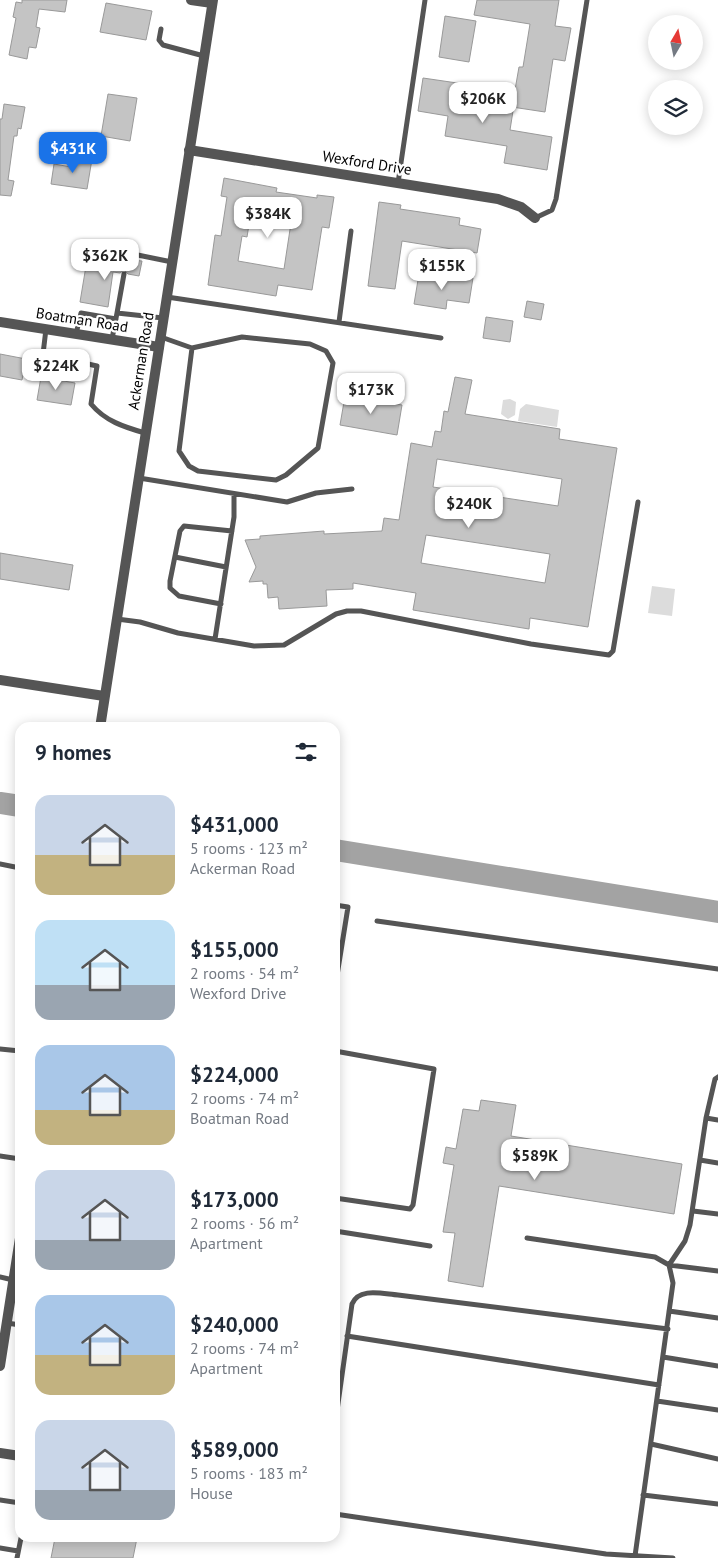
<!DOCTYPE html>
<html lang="en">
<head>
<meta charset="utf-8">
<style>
  body { margin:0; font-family:"PT Sans",sans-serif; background:#f2f2f3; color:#1f2937; height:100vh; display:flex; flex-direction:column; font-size:19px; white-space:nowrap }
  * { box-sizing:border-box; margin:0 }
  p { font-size:16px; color:#747a83 }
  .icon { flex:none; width:28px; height:28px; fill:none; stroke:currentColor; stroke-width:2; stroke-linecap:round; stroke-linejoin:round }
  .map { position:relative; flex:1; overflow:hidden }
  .drawer { position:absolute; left:15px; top:722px; width:325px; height:820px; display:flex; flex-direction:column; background:#fff; border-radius:15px; box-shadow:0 2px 12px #0003 }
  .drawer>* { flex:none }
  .needle { width:32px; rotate:9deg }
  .buttons { position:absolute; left:648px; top:15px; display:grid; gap:10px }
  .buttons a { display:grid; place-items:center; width:55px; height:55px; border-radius:50%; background:#fff; box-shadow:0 2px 12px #0003; font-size:25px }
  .price { position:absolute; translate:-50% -42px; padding:0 11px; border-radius:10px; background:#fff; color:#222; font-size:16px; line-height:32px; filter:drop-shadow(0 1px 2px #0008) }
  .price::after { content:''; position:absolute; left:50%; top:30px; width:15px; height:11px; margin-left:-8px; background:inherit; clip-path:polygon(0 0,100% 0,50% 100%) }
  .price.on { background:#1a73e8; color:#fff }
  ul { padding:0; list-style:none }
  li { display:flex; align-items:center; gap:15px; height:125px; padding:0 20px }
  li span { display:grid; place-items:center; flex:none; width:140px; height:100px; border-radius:15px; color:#555 }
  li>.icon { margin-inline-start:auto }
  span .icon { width:60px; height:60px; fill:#fffc; stroke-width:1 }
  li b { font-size:21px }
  h2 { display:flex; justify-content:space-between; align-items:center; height:60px; padding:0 20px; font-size:21px }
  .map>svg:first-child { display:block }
  .green { fill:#dcdcdc }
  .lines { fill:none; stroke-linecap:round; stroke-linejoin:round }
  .river { stroke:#a3a3a3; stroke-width:22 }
  .building { fill:#c4c4c4; stroke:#999; fill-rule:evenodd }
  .service { stroke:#555; stroke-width:5 }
  .minor { stroke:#555; stroke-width:10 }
  .tertiary { stroke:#555; stroke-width:10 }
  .labels { text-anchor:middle; stroke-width:4.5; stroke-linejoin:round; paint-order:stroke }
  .street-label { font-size:15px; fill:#000; stroke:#fff }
</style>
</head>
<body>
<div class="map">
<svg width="718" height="1558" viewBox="0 0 718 1558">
  <rect width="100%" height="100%" fill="#fff"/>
  <path class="green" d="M 510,399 L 516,402 L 515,415 L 508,419 L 501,414 L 503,400 Z
    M 526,404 L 559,410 L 557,427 L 518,421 L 520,409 Z
    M 652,586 L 675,589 L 672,616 L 648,613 Z"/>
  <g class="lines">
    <path class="river" d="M 0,803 L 20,806
      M 335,850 L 718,912"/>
  </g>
  <path class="building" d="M 22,0 L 67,0 L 65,12 L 39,9 L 36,27 L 40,28 L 36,48 L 29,47 L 27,59 L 9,55 L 16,18 L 13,17 L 16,2 L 22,3 Z
    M 477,0 L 559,0 L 555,26 L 571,28 L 565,61 L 553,59 L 545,112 L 512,107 L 519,67 L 523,67 L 530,24 L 474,15 Z
    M 106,3 L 152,11 L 146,40 L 100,32 Z
    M 445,16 L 476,21 L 469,62 L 439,57 Z
    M 423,78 L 464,84 L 461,103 L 513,111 L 510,130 L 552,137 L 547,170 L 504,163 L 507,146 L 445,136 L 448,116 L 418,111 Z
    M 108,94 L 137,98 L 130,141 L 101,136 Z
    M 4,104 L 25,107 L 21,129 L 18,128 L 17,136 L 14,136 L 8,180 L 14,181 L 11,196 L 0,195 L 0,119 L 2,119 Z
    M 72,156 L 92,159 L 87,189 L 51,184 L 54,164 L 71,167 Z
    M 224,178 L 277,188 L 276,192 L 317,198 L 317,195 L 334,197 L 329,228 L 322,227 L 312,290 L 278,285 L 276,296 L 208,285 L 215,235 L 221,236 L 227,197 L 221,196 ZM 251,212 L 276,216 L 275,220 L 291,223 L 284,269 L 238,261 L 242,236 L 247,237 Z
    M 379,202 L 401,205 L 400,209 L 460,218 L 459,225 L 481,229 L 477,253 L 402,241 L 395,289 L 368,286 Z
    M 114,257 L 123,258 L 127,263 L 131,260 L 142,261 L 139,276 L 128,274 L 124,270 L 120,273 L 113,272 L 108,307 L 80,302 L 86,266 L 112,270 Z
    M 419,274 L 456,280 L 457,275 L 473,278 L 469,303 L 447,300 L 446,309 L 414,304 Z
    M 527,301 L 544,304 L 541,320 L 524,317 Z
    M 486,317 L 513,321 L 510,342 L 483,338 Z
    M 0,354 L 26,359 L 22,380 L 0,376 Z
    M 41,377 L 75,383 L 71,405 L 37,400 Z
    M 455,377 L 472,380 L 465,414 L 560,429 L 559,439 L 617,448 L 588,627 L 530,618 L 529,629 L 413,610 L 416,593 L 353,583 L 353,589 L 326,590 L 327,606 L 279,609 L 278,597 L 268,598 L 267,584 L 263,584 L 263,581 L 249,582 L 256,567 L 245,540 L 260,539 L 260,536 L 324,531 L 324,534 L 382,531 L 384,518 L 399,520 L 411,443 L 432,447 L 435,431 L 441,432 L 444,411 L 448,412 ZM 437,459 L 562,479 L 558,506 L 433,487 ZM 426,535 L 550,554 L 545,583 L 421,563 Z
    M 345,396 L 402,405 L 397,435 L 340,425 Z
    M 0,553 L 73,565 L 69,590 L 0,579 Z
    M 481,1100 L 516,1105 L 511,1136 L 682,1164 L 674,1214 L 499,1186 L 483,1287 L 448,1281 L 455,1233 L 443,1232 L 454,1165 L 443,1163 L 446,1147 L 456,1149 L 463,1109 L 479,1111 Z
    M 55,1538 L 137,1538 L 133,1558 L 51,1558 Z"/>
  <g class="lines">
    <path class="service" d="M 161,29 L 159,40 L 163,45 L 204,56
      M 398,183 L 425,0
      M 535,218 L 552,210 L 556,199 L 587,0
      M 127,259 L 128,253 L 172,262
      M 167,297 L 441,338
      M 117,313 L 124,274
      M 339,322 L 351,231
      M 46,329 L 43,354 L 97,366 L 91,404 C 105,421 124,427 145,433
      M 76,334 L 81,313 L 116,319
      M 161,337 L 192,348 L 242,337 L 310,344 L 326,351 L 333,363 L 318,448 L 286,475 L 276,480 L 198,471 L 189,466 L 179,451 L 192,348
      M 112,339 L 117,313 L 163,318
      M 139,478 L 287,502 L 316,493 L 352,489
      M 175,557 L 226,567
      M 221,604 L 179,596 L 170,588 L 170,581 L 180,531 L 184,526 L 232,531
      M 117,619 L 140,622 L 178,633 L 254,646 L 284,645 L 336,614 L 347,611 L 361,611 L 531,644 L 609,655 L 613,651 L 638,502
      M 215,639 L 234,517 L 234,495
      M 0,864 L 20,868
      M 335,905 L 348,907 L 335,988
      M 377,921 L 718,969
      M 0,1049 L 20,1051
      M 335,1051 L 434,1069 L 413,1205 L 410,1209 L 335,1198
      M 718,1077 L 715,1079 L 706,1118 L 690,1225 L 685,1241 L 669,1265 L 718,1271
      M 706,1118 L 718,1120
      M 0,1156 L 20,1159
      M 700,1160 L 718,1163
      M 693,1211 L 718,1214
      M 335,1231 L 430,1246
      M 527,1238 L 655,1257 L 669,1265 L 673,1283 L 635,1556
      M 0,1277 L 13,1280
      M 669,1311 L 718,1318
      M 7,1323 L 20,1325
      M 347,1336 L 659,1385
      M 663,1357 L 718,1366
      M 657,1401 L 718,1410
      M 335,1425 L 352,1304 C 359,1287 383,1294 398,1295 L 668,1329
      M 651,1444 L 718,1459
      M 643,1495 L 718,1504
      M 0,1500 L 20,1503
      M 335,1514 L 606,1554 L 673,1558
      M 0,1548 L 18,1551
      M 17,1558 L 21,1538"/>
    <path class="minor" d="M 191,0 L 212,3
      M 189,150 L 498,199 L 521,207 L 535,218
      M 0,322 L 159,347
      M 0,680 L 104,696
      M 0,1453 L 20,1456"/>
    <path class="tertiary" d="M 100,728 L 213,0
      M 0,1366 L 20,1238"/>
  </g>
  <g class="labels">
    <g class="street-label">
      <text transform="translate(367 163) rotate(9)" y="5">Wexford Drive</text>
      <text transform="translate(82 320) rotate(9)" y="5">Boatman Road</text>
      <text transform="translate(141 361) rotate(-81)" y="5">Ackerman Road</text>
    </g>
  </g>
</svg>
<div class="buttons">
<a><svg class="needle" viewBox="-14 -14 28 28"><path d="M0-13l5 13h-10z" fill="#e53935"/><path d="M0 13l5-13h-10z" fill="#747a83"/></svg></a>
<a><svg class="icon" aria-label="layers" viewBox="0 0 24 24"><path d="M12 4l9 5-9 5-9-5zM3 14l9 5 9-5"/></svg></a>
</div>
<b class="price" style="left:483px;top:124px">$206K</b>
<b class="price on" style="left:73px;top:174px">$431K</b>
<b class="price" style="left:268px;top:239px">$384K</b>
<b class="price" style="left:105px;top:281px">$362K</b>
<b class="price" style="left:442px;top:291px">$155K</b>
<b class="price" style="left:56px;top:391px">$224K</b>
<b class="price" style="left:371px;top:415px">$173K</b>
<b class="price" style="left:469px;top:529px">$240K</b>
<b class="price" style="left:535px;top:1181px">$589K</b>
<section class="drawer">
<h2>9 homes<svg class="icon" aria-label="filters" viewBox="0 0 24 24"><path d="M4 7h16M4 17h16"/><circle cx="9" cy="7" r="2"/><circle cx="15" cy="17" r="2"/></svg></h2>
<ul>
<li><span style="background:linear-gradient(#c9d6e8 60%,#c2b280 0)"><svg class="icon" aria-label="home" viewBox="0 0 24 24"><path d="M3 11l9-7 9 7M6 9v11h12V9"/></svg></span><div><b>$431,000</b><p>5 rooms · 123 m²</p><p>Ackerman Road</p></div></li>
<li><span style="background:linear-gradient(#bfe0f5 65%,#9aa5b1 0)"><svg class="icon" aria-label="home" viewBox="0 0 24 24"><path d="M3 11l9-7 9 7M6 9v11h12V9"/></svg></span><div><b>$155,000</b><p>2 rooms · 54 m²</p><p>Wexford Drive</p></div></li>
<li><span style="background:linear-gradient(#a9c7e8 65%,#c2b280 0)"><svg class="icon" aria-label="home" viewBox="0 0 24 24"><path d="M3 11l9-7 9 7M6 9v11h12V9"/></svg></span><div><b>$224,000</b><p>2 rooms · 74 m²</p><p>Boatman Road</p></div></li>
<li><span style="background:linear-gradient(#c9d6e8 70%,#9aa5b1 0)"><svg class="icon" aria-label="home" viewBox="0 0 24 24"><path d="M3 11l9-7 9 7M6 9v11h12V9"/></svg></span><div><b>$173,000</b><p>2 rooms · 56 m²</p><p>Apartment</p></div></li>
<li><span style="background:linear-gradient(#a9c7e8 60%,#c2b280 0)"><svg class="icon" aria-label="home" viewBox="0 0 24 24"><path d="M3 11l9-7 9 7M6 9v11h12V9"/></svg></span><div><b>$240,000</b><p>2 rooms · 74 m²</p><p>Apartment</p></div></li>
<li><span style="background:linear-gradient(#c9d6e8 70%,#9aa5b1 0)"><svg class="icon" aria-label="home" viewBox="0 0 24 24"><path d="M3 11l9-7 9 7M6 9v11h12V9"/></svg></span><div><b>$589,000</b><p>5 rooms · 183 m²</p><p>House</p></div></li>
</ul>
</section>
</div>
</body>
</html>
